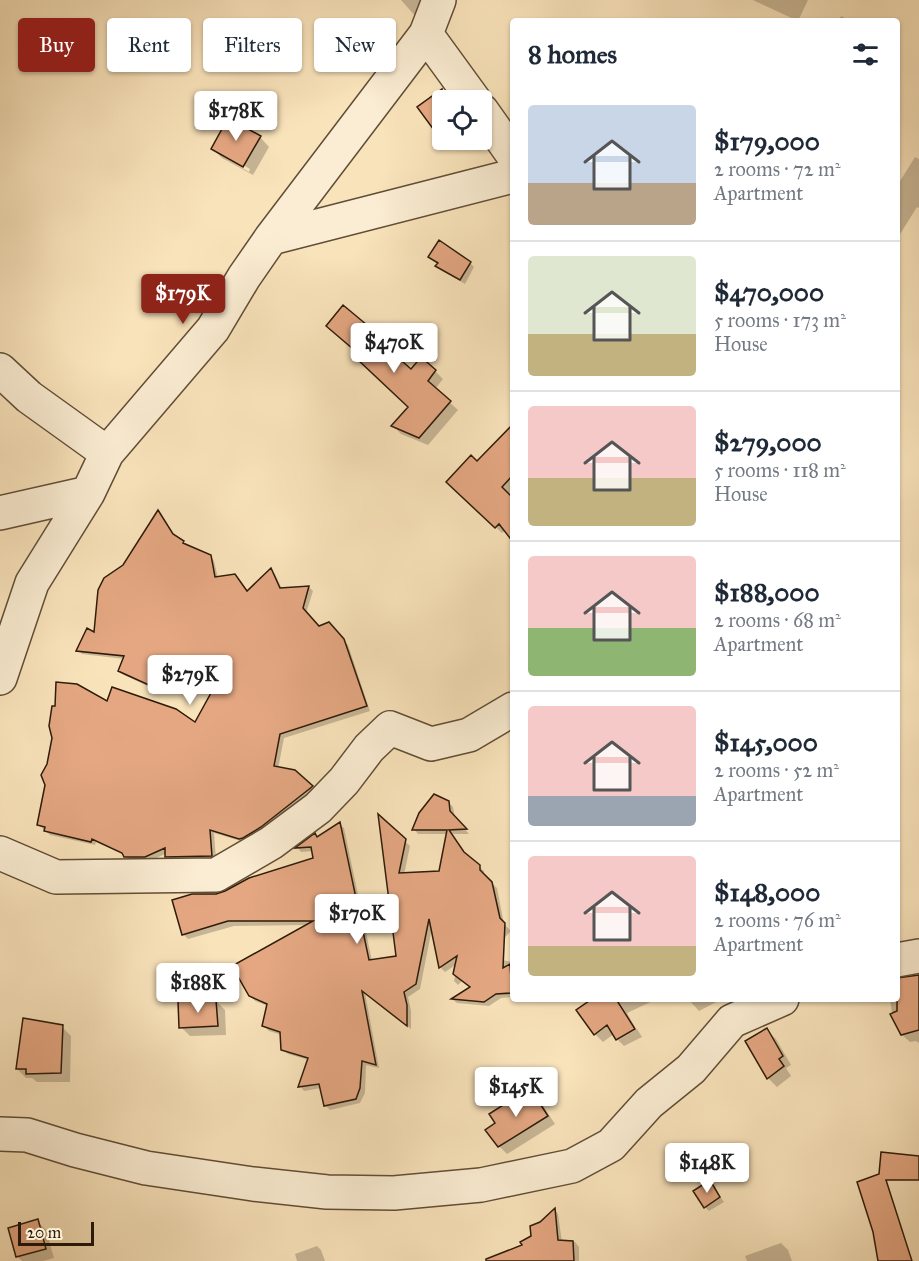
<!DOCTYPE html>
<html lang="en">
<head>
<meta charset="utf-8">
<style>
  body { margin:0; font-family:"IM FELL Great Primer",serif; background:#f6f6f7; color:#1f2937; height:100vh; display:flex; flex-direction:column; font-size:22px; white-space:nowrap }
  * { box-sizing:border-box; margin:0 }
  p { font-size:20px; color:#747a83 }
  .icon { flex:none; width:33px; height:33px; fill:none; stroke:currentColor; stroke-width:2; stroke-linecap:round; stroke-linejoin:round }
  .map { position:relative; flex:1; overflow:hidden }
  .side { position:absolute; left:510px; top:18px; width:390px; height:984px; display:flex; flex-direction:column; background:#fff; border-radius:6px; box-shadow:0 2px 4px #0004 }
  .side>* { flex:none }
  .hud { position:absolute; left:18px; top:18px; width:402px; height:54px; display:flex; gap:12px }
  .buttons { position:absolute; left:432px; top:90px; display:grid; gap:12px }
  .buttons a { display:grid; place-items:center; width:60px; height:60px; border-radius:6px; background:#fff; box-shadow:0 2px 4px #0004; font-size:30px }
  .scale { position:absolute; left:18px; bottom:15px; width:76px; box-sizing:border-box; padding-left:6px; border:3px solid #2d1b09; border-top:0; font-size:16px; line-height:21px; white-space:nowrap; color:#2d1b09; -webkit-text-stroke:4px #fbedd3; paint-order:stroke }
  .price { position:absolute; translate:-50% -51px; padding:0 14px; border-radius:6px; background:#fff; color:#222; font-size:20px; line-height:39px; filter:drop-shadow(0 2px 3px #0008) }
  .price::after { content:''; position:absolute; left:50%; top:36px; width:18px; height:14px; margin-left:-9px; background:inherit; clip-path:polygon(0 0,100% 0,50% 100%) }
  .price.on { background:#8f2418; color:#fff }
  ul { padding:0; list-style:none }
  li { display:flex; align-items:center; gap:18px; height:150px; padding:0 18px }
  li+li { border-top:2px solid #e0e1e3 }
  li span { display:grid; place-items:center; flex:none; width:168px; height:120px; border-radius:6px; color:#555 }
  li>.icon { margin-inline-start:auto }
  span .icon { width:72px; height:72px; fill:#fffc; stroke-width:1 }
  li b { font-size:26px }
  h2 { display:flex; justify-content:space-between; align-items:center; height:72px; padding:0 18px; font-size:26px }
  .pill { padding:0 21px; border-radius:6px; background:#fff; box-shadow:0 2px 4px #0004; font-size:21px; line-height:54px }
  .pill.on { background:#8f2418; color:#fff }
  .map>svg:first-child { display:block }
  .shadow { fill:#0003; fill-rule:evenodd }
  .building { fill:#e4a782; stroke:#2d1b09; stroke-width:1.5 }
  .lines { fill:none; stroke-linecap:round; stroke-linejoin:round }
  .minor-casing { stroke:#604d36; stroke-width:36 }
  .minor { stroke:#fbedd3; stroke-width:33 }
</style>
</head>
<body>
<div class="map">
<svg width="919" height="1261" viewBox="0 0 919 1261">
  <rect width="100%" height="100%" fill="#f9e3bb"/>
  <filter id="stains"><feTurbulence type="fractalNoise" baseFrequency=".00333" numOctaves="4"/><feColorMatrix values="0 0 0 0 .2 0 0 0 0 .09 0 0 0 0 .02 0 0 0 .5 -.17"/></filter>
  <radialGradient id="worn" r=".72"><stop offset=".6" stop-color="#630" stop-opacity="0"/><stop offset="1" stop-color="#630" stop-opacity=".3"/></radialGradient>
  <path class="shadow" d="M 401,0 L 433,0 L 416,17 Z
    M 753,0 L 808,0 L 798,21 Z
    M 841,16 L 851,21 L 839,21 Z
    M 439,92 L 448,100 L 442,100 L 442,138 L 440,136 Z
    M 260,137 L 269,147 L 253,175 L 222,158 L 213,149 ZM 222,153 L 250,169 L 249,172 L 222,156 Z
    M 444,140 L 457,140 L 450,145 Z
    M 915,157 L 919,159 L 919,208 L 917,207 L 897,239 L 897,186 Z
    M 430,257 L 470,263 L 474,267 L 465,284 L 441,270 L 437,266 L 439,264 Z
    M 378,336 L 386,344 L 383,346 L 411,371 L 435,371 L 443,379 L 435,389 L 458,410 L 428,445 L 401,434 L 393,426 L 410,407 L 358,358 Z
    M 513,436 L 513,540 L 506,530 L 502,533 L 448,482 L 477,463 Z
    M 162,516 L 175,537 L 188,546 L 210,556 L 214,561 L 218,578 L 235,576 L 248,592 L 271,570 L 275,574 L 282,589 L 309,587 L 313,591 L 306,613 L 319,627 L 333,628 L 348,645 L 370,711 L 284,738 L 278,769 L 294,772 L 316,791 L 244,842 L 214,833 L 216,859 L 171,861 L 167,853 L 150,861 L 130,861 L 125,855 L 96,842 L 95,845 L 50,835 L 39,825 L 108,703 L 196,724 L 218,684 L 204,680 L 189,668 L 156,690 L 124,675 L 120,670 L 124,659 L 82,654 L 78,650 L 95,634 L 124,566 Z
    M 448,802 L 453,807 L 455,818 L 469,834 L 452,834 L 467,856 L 484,871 L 484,876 L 497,888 L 504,924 L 511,931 L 486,957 L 513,962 L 513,997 L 501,998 L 489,1006 L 457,1003 L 453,1000 L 471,987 L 462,981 L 458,985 L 454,981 L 457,964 L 445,972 L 441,968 L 432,928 L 420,989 L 408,997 L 411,1011 L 411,1029 L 365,993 L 379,1068 L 366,1065 L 365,1093 L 360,1103 L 330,1110 L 325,1105 L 321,1088 L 304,1091 L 300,1086 L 309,1060 L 288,1054 L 283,1049 L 282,1035 L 269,1031 L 264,1026 L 268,1006 L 255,1001 L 250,995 L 308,925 L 234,926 L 188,939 L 183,934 L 216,895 L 315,859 L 313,851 L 301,852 L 298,848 L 315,835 L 318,838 L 339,824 L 344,828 L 372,961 L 397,957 L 380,818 L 410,846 L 404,875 L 440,873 L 448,834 L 418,834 L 414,829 Z
    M 919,977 L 919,1043 L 916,1041 L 910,1042 L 902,1035 L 892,1013 L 890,999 L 897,999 L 897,980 Z
    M 594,999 L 657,999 L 627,1013 L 635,1027 L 617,1037 L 614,1034 L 603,1042 L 595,1034 Z
    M 688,999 L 722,999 L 699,1011 Z
    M 216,1001 L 225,1010 L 226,1035 L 190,1036 L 181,1027 Z
    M 62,1027 L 71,1036 L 70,1082 L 37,1082 L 32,1078 L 26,1078 L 17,1069 Z
    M 637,1029 L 642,1037 L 624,1046 L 618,1040 Z
    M 767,1030 L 776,1039 L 791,1065 L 786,1068 L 791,1076 L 777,1087 L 768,1078 Z
    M 530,1090 L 538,1098 L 555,1124 L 507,1154 L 499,1146 Z
    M 710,1182 L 724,1202 L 709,1211 L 705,1207 Z
    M 555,1210 L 558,1214 L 562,1242 L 575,1242 L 579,1247 L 579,1261 L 488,1261 L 524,1246 L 541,1224 Z
    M 37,1221 L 46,1230 L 54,1258 L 43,1261 L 22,1261 L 17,1256 Z
    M 781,1243 L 788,1250 L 792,1261 L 747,1261 L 745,1256 Z
    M 317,1246 L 321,1250 L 325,1261 L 297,1261 L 295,1254 Z"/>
  <path class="building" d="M 442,89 L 442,141 L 417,107 Z
    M 228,118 L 261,136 L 243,167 L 211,149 Z
    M 439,240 L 471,262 L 460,280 L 435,266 L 438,263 L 428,257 Z
    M 343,305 L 379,335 L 376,338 L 411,369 L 421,357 L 436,370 L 428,381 L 451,401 L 419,438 L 391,426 L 408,407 L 356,358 L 360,355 L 326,326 Z
    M 513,424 L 513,475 L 502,487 L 513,498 L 513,542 L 499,524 L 495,528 L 446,482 L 471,455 L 477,461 Z
    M 158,510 L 173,534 L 184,541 L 183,543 L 211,555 L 215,577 L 235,574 L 247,591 L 271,568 L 280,588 L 309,586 L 303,608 L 319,626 L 329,622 L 344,639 L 367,706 L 280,734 L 274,766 L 295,770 L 313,786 L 261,827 L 243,838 L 239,839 L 210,830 L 212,856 L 165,857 L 165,848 L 145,857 L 124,857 L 122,853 L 92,839 L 91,842 L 44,831 L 45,827 L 37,825 L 45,785 L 41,775 L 47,764 L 52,738 L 49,726 L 52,706 L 55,706 L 56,682 L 77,684 L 107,701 L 112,687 L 176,709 L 195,722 L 217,682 L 198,676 L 183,664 L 151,686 L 118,671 L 124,656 L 76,651 L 87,628 L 94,632 L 98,590 L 104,578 L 123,565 Z
    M 434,794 L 449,801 L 450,811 L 467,829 L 449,830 L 464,852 L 480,865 L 480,870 L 492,882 L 500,918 L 505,923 L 503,968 L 510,964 L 512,993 L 496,994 L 484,1002 L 451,999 L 470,987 L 453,974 L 457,956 L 439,968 L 429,919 L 416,984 L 404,992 L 407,1005 L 407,1026 L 362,991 L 376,1065 L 362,1061 L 360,1088 L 356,1099 L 324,1106 L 319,1084 L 298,1087 L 308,1058 L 281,1050 L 280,1032 L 262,1026 L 267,1004 L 249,996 L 232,966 L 313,921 L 228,921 L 182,935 L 172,900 L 192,894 L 216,894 L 225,891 L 249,878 L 313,858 L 311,847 L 295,848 L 315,833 L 317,837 L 340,822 L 369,960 L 396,956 L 378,814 L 406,839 L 399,873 L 439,871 L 447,830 L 412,830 L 419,813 Z
    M 919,975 L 919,1030 L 901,1035 L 890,1014 L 897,1011 L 897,978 Z
    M 592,999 L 616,999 L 635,1029 L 616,1040 L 607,1025 L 594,1035 L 576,1010 Z
    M 216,1000 L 218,1026 L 179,1028 L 178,1001 Z
    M 23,1018 L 63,1025 L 61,1073 L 26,1074 L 26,1069 L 16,1069 Z
    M 767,1028 L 783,1056 L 779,1059 L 784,1066 L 767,1079 L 745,1041 Z
    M 530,1088 L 548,1116 L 498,1147 L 485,1130 L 495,1123 L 489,1114 Z
    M 881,1152 L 919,1156 L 919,1180 L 886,1180 L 912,1261 L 878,1261 L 873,1232 L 857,1182 L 879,1174 Z
    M 710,1180 L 720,1197 L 704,1208 L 693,1191 Z
    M 555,1208 L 558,1240 L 573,1241 L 574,1261 L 486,1261 L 486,1259 L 522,1245 L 520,1242 L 531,1236 L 530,1226 L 540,1222 Z
    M 38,1219 L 46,1249 L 16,1257 L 8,1228 Z"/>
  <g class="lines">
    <g class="minor-casing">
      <path id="minor" d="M 426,34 L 474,100
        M 482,111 L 513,155
        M 271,238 L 513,176
        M 0,370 L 29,397 L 107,453
        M 0,513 L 88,493
        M 0,678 L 32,583 L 88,493 L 107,453 L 213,329 L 244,277 L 271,238 L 426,34 L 439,0
        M 0,853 L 56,877 L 216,875 L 271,843 L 318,808 L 344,781 L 369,748 L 390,728 L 431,744 L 469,735 L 513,709
        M 897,960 L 919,956
        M 0,1134 L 27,1135 L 75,1150 L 146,1168 L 253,1184 L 327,1192 L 394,1193 L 481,1185 L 572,1166 L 611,1145 L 649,1103 L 691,1069 L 732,1021 L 782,999"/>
    </g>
    <use href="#minor" class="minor"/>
  </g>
  <rect width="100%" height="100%" filter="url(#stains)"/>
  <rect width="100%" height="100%" fill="url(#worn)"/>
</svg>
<div class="buttons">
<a><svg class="icon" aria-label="locate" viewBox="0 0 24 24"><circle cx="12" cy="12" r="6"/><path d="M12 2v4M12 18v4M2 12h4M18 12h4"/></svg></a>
</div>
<div class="scale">20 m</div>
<b class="price" style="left:236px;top:142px">$178K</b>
<b class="price on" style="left:183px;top:325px">$179K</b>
<b class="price" style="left:394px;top:374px">$470K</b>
<b class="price" style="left:190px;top:706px">$279K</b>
<b class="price" style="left:357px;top:945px">$170K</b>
<b class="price" style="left:198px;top:1014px">$188K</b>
<b class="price" style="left:516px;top:1118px">$145K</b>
<b class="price" style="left:707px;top:1194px">$148K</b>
<div class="hud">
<a class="pill on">Buy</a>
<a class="pill">Rent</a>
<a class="pill">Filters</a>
<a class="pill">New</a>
</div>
<section class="side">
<h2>8 homes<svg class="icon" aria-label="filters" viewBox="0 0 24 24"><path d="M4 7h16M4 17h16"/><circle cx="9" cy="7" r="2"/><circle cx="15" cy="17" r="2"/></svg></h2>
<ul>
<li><span style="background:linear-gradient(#c9d6e8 65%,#b9a48a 0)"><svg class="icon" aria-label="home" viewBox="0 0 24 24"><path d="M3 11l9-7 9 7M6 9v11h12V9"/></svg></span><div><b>$179,000</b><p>2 rooms · 72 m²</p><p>Apartment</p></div></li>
<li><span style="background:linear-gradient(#dfe7d0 65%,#c2b280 0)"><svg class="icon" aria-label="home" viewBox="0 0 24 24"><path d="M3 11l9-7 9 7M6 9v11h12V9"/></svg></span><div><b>$470,000</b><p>5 rooms · 173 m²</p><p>House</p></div></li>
<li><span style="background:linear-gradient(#f6c9c9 60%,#c2b280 0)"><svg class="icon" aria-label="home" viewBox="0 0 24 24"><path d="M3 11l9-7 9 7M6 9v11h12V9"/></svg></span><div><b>$279,000</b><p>5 rooms · 118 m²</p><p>House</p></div></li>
<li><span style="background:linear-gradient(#f6c9c9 60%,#8fb573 0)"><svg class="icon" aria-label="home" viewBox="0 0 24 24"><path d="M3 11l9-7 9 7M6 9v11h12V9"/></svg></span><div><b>$188,000</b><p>2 rooms · 68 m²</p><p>Apartment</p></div></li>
<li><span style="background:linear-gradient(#f6c9c9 75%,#9aa5b1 0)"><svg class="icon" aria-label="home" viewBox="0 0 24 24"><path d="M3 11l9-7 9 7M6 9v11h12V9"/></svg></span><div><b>$145,000</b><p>2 rooms · 52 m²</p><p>Apartment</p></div></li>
<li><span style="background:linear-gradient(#f6c9c9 75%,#c2b280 0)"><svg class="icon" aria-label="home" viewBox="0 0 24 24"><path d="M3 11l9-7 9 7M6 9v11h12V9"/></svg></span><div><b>$148,000</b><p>2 rooms · 76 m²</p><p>Apartment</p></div></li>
</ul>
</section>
</div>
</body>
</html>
